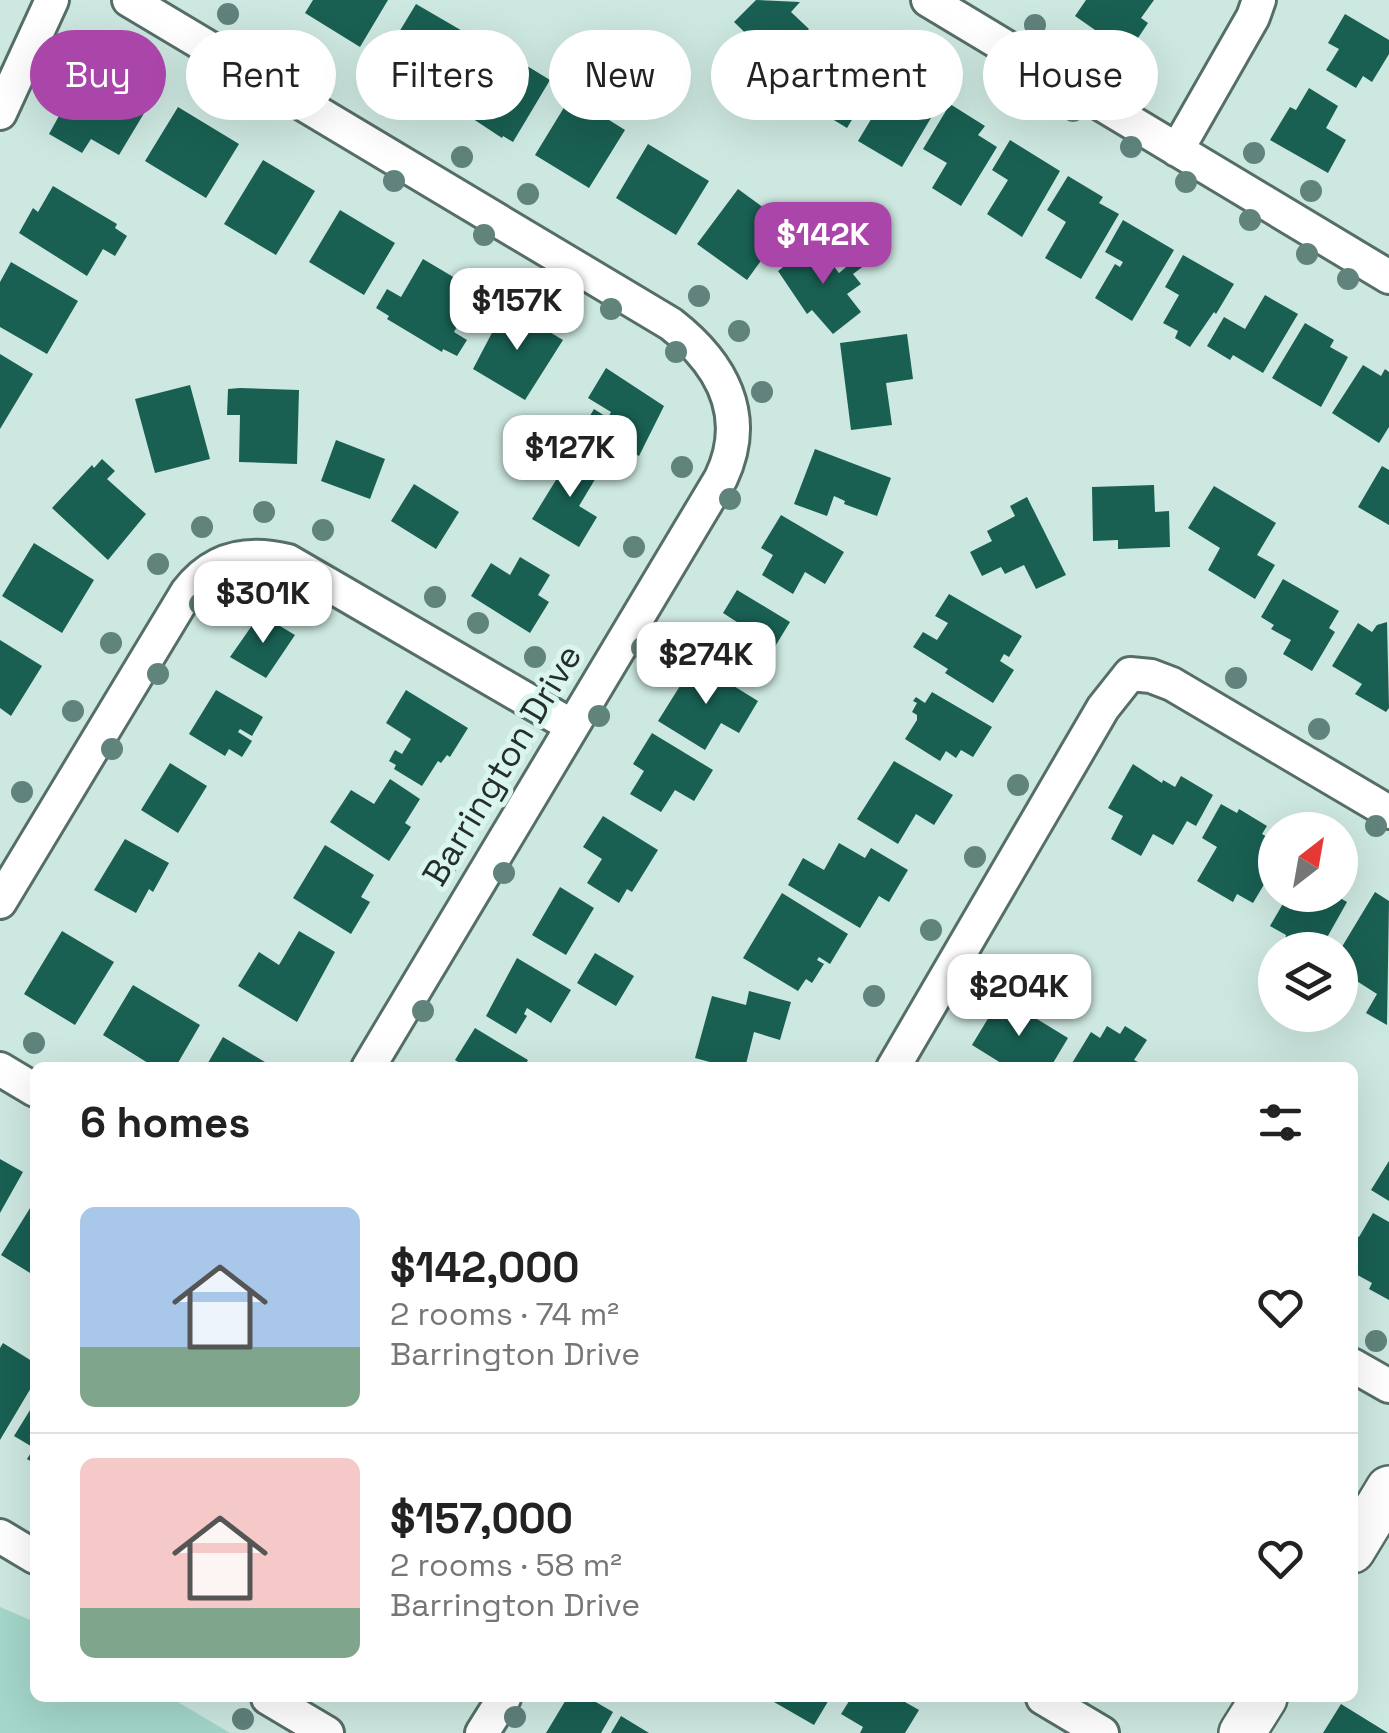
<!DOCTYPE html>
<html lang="en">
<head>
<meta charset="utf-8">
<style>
  body { margin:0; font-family:"Space Grotesk",sans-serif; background:#f6f6f6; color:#222; height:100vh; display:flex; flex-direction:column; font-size:38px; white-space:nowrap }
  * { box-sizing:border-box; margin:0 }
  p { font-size:32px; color:#767676 }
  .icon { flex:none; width:55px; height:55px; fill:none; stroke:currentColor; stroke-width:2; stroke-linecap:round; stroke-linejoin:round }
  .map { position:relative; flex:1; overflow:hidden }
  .drawer { position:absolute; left:30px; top:1062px; width:1328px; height:640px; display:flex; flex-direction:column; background:#fff; border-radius:15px; box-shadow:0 10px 40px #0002 }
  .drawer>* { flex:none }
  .top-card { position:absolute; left:30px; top:30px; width:1330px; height:90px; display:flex; gap:20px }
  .needle { width:65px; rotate:31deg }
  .tools { position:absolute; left:1258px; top:812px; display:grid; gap:20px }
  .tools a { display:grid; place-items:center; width:100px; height:100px; border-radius:50%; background:#fff; box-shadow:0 10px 40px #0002; font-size:50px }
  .price { position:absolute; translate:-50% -85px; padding:0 22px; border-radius:20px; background:#fff; color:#222; font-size:32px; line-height:65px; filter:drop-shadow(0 2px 5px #0008) }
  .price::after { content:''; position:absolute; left:50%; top:60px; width:30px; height:22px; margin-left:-15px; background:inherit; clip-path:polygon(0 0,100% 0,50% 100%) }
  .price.active { background:#aa45a9; color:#fff }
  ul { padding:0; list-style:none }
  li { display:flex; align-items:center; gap:30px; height:250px; padding:0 50px }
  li+li { border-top:2px solid #e0e0e0 }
  li span { display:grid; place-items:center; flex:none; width:280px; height:200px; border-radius:15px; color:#555 }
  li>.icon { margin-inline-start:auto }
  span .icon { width:120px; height:120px; fill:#fffc; stroke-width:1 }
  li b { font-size:42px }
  h2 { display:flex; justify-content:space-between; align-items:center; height:120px; padding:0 50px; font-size:42px }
  .tag { padding:0 35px; border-radius:45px; background:#fff; box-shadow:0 10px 40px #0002; font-size:35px; line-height:90px }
  .tag.active { background:#aa45a9; color:#fff }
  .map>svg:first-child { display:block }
  .green { fill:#a4d6ca }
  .building { fill:#195f52 }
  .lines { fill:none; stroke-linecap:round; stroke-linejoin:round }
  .street-casing { stroke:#566e68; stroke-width:38 }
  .secondary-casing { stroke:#566e68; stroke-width:50 }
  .street { stroke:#fff; stroke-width:32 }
  .secondary { stroke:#fff; stroke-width:45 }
  .tree { fill:#60837c }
  .labels { text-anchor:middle; stroke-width:10; stroke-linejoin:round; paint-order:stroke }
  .street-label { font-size:35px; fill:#242e2c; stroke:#daf5ee }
</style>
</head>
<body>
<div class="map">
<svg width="1389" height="1733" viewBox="0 0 1389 1733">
  <rect width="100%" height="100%" fill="#cde8e1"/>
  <path class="green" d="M 0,1607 L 35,1622 L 35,1698 L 171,1698 L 230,1733 L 0,1733 Z"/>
  <path class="building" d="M 313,0 L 388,0 L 360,47 L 305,13 Z
    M 756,0 L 800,2 L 791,12 L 809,29 L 785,55 L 774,44 L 766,53 L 734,22 Z
    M 1086,0 L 1154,0 L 1141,18 L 1148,23 L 1128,53 L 1075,16 Z
    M 416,4 L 471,36 L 436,95 L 381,62 Z
    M 1345,14 L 1389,40 L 1389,54 L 1372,82 L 1363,76 L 1356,88 L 1326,70 L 1339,49 L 1328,43 Z
    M 824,35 L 884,66 L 847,128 L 814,108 L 828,84 L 804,69 Z
    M 496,47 L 550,80 L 513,142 L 503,136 L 502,138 L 458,109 Z
    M 99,62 L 155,95 L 119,155 L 91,139 L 82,153 L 49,134 L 60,114 L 66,118 Z
    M 890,71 L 917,87 L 914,92 L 938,106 L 902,167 L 858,141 L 879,106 L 872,102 Z
    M 1309,88 L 1338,106 L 1326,128 L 1346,140 L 1328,173 L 1270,140 L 1290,107 L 1296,110 Z
    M 571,96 L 625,130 L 589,188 L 535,155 Z
    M 950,104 L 985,126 L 978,135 L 997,147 L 961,206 L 932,188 L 947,163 L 923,149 Z
    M 178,107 L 239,144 L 206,198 L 145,161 Z
    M 1010,140 L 1060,171 L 1022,237 L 987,214 L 1008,180 L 992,170 Z
    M 648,144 L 709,181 L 676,235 L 616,198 Z
    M 263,160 L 315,191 L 276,255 L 224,224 Z
    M 1068,176 L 1103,197 L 1099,203 L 1119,214 L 1081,279 L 1045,258 L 1066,222 L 1047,210 Z
    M 53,186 L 117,224 L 115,228 L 127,236 L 115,256 L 103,249 L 87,276 L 19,233 L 33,208 L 38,212 Z
    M 738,189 L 787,225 L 747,280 L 697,244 Z
    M 340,210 L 395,243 L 364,295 L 309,262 Z
    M 1123,220 L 1174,250 L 1132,321 L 1095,298 L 1115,264 L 1120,267 L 1123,262 L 1105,252 Z
    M 815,242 L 839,273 L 858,257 L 865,265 L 853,274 L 861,284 L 847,294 L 861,312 L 833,334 L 812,310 L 807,314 L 778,271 Z
    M 1183,255 L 1234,284 L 1216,314 L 1214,312 L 1190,347 L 1175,338 L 1178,331 L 1163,323 L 1179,295 L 1165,287 Z
    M 423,259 L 477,291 L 454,332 L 467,340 L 457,356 L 443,349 L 442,352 L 387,319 L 389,316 L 376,308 L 387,289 L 401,297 Z
    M 11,262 L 78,301 L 47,354 L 0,327 L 0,282 Z
    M 1265,295 L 1298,314 L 1263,373 L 1233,355 L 1230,360 L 1207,346 L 1224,317 L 1245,329 Z
    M 506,306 L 563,340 L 525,400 L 473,369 Z
    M 1305,323 L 1334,340 L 1330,347 L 1348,357 L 1321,407 L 1272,378 Z
    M 907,334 L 913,379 L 886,383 L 892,425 L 851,430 L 840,343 Z
    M 0,354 L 33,374 L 0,429 Z
    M 1363,365 L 1381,376 L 1385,369 L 1389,372 L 1389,427 L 1379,443 L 1332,413 Z
    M 606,368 L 664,406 L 639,456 L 585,424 L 594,409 L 608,418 L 611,412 L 588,398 Z
    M 190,385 L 210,459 L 155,473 L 135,399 Z
    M 240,388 L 299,390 L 297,464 L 239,462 L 240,415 L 227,415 L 228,389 Z
    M 336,440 L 385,459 L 370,499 L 321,481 Z
    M 575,449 L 603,466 L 579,506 L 597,517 L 579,547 L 532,519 Z
    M 815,449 L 891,478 L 877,516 L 844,504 L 845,501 L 834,496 L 827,516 L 794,504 Z
    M 102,459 L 115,471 L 107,479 L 146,514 L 108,560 L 52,508 L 92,465 L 94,468 Z
    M 1382,466 L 1389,470 L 1389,525 L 1358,507 Z
    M 414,484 L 459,512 L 436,549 L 391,521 Z
    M 1154,485 L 1155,512 L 1169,511 L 1170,547 L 1118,549 L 1118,540 L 1093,541 L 1092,487 Z
    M 1214,486 L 1276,523 L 1257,555 L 1275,565 L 1255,599 L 1208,570 L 1220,548 L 1188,528 Z
    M 1027,497 L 1066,575 L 1036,589 L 1024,565 L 1005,574 L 1001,567 L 982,576 L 970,552 L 992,541 L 987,531 L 1015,516 L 1010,506 Z
    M 781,515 L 844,552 L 825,584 L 805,572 L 793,594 L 762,575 L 773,555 L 761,548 Z
    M 34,543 L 94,580 L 62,633 L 2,596 Z
    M 520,557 L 550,575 L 538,595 L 549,602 L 530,633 L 471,596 L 491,563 L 510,575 Z
    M 1283,579 L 1339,611 L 1329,628 L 1335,632 L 1312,671 L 1283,654 L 1291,640 L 1271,629 L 1274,625 L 1261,617 Z
    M 737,590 L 790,622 L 752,684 L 716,662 L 740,624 L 723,613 Z
    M 949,594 L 1022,636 L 1009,657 L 1004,654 L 1000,661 L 1014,670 L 993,703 L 945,673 L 948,669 L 913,647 L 923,632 L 937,640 L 948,623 L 935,616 Z
    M 260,614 L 295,635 L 266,678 L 230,657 Z
    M 1387,622 L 1389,708 L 1386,712 L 1355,694 L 1362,684 L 1332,666 L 1358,623 L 1372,632 L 1377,625 Z
    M 0,640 L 42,666 L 11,716 L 0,708 Z
    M 695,662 L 758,701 L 739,733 L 721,723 L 705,750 L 658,721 Z
    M 216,690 L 263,717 L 252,736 L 240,729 L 238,732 L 252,741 L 242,757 L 229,749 L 225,756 L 189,734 Z
    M 406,690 L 468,728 L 450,757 L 447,755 L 441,763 L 438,761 L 422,786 L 394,769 L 396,765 L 389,761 L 395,750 L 402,754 L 411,739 L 386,723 Z
    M 932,692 L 992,727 L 973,757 L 961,750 L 956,758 L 946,751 L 940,761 L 905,739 L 917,720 L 917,715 L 912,712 L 917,703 L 913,701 L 916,697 L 925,703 Z
    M 652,733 L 713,770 L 694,801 L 675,790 L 661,812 L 630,794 L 644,771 L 633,764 Z
    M 894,761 L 953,795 L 934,825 L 916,814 L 898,844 L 857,819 Z
    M 170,763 L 207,786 L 178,833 L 141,810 Z
    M 1133,764 L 1162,783 L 1163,780 L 1175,787 L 1181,776 L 1213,795 L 1196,826 L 1187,821 L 1173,845 L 1153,834 L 1141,856 L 1111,839 L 1123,816 L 1108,808 Z
    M 390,779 L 420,799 L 405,823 L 411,827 L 389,861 L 330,822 L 351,790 L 374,804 Z
    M 1221,804 L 1237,813 L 1239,809 L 1267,826 L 1262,834 L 1275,841 L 1275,866 L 1253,903 L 1237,894 L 1233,902 L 1197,881 L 1217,847 L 1202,838 Z
    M 603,816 L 658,850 L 632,892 L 627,889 L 619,903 L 587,883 L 602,859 L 583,847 Z
    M 125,839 L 169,863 L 153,892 L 149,889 L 136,913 L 94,890 Z
    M 839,843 L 865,858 L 871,848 L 908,870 L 889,902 L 879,896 L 860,928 L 788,885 L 803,858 L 824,870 Z
    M 325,845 L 374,875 L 361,897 L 370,902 L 351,934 L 293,898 Z
    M 560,887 L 594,908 L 566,955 L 532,935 Z
    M 1375,892 L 1389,901 L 1387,1025 L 1366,1013 L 1377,994 L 1352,978 L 1345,989 L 1340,985 L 1340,950 Z
    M 782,893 L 848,934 L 830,964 L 819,957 L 817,960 L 824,964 L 812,983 L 806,979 L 798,991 L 743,958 Z
    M 1288,895 L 1335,895 L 1347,902 L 1320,950 L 1297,946 L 1285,940 L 1286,935 L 1270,926 Z
    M 62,931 L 114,962 L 75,1025 L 24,994 Z
    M 299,931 L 335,952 L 297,1022 L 238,986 L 259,952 L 279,965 Z
    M 595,953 L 634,976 L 616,1006 L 577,983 Z
    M 517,958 L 571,990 L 551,1023 L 527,1008 L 524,1014 L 527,1016 L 516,1034 L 486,1016 Z
    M 133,985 L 200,1025 L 175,1068 L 156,1068 L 103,1035 Z
    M 749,991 L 791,1002 L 780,1040 L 754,1032 L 745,1068 L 732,1068 L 695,1058 L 712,996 L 746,1005 Z
    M 1001,997 L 1068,1038 L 1050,1068 L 1009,1068 L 972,1045 Z
    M 1107,1026 L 1120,1034 L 1125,1026 L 1147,1040 L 1134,1060 L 1140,1063 L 1137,1068 L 1069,1068 L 1091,1032 L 1100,1038 Z
    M 475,1028 L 528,1060 L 524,1068 L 467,1068 L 455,1060 Z
    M 223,1037 L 275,1068 L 205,1068 Z
    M 0,1159 L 23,1172 L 0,1213 Z
    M 1389,1161 L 1389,1201 L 1371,1190 Z
    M 35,1200 L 35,1276 L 1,1255 Z
    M 1373,1213 L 1389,1222 L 1389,1300 L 1369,1289 L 1372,1283 L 1352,1272 L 1352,1233 L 1359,1237 Z
    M 3,1343 L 35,1363 L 35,1381 L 0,1440 L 0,1348 Z
    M 35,1402 L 35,1464 L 27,1459 L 34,1448 L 14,1436 Z
    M 567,1698 L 589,1698 L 613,1712 L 601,1733 L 546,1733 Z
    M 767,1698 L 830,1698 L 814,1725 Z
    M 851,1698 L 898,1698 L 919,1710 L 905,1733 L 860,1733 L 863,1727 L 841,1714 Z
    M 1341,1704 L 1388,1733 L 1323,1733 Z
    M 621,1716 L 649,1733 L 611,1733 Z"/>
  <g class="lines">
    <g class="street-casing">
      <path id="street" d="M 129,0 L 671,324 C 721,363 751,415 721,478 L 368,1068
        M 928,0 L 1389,277
        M 0,113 L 52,0
        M 1177,150 L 1253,17 L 1259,0
        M 0,902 L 187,592 C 213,558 248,551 288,561 L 572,726
        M 893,1068 L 1103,708 L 1130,674 L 1151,676 L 1172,684 L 1389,812
        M 0,1069 L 35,1090
        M 1352,1365 L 1389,1386
        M 0,1536 L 35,1557
        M 268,1698 L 327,1733
        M 1043,1698 L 1102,1733
        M 482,1733 L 504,1698"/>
    </g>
    <g class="secondary-casing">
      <path id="secondary" d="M 1352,1550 L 1389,1489
        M 1242,1733 L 1264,1698"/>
    </g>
    <use href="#street" class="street"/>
    <use href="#secondary" class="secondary"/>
  </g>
  <g class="tree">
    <circle cx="228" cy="14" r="11"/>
    <circle cx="1035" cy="25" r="11"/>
    <circle cx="296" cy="56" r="11"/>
    <circle cx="50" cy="57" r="11"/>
    <circle cx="1111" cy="70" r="11"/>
    <circle cx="1015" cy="78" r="11"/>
    <circle cx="387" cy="106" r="11"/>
    <circle cx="1073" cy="111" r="11"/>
    <circle cx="1131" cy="147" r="11"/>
    <circle cx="1254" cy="153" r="11"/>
    <circle cx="462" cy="157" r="11"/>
    <circle cx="394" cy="181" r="11"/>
    <circle cx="1186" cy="182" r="11"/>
    <circle cx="1311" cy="191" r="11"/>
    <circle cx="528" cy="194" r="11"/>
    <circle cx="1250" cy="220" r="11"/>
    <circle cx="484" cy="235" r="11"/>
    <circle cx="1307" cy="254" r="11"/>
    <circle cx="1348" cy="279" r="11"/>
    <circle cx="699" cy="296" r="11"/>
    <circle cx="611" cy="309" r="11"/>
    <circle cx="739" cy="331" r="11"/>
    <circle cx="676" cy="352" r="11"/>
    <circle cx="762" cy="392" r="11"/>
    <circle cx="682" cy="467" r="11"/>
    <circle cx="730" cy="499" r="11"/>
    <circle cx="264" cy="512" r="11"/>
    <circle cx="202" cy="527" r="11"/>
    <circle cx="323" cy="530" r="11"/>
    <circle cx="634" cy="547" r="11"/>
    <circle cx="158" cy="564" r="11"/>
    <circle cx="435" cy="597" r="11"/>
    <circle cx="200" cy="604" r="11"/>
    <circle cx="478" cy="623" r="11"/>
    <circle cx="111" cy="643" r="11"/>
    <circle cx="642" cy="648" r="11"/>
    <circle cx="535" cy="657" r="11"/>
    <circle cx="158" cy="674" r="11"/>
    <circle cx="1236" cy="678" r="11"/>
    <circle cx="73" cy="711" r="11"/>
    <circle cx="599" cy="716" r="11"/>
    <circle cx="1319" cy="729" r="11"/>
    <circle cx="112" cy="749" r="11"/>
    <circle cx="1018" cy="785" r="11"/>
    <circle cx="22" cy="792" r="11"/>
    <circle cx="1376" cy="826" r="11"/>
    <circle cx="975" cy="857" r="11"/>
    <circle cx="447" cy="864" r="11"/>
    <circle cx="504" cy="873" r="11"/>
    <circle cx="931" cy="930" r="11"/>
    <circle cx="874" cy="996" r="11"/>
    <circle cx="423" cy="1011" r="11"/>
    <circle cx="34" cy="1043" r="11"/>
    <circle cx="1376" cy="1341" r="11"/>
    <circle cx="515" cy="1717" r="11"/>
    <circle cx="243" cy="1719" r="11"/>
  </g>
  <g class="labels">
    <g class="street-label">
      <text transform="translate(502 765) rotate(-59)" y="12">Barrington Drive</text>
    </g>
  </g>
</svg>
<div class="tools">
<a><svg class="needle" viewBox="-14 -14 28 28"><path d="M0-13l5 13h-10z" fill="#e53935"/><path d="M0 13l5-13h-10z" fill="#767676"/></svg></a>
<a><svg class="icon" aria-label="layers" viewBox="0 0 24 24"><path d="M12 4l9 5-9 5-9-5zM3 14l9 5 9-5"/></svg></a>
</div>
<b class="price active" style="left:823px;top:287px">$142K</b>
<b class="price" style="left:517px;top:353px">$157K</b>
<b class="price" style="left:570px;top:500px">$127K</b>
<b class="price" style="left:263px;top:646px">$301K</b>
<b class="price" style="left:706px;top:707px">$274K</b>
<b class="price" style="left:1019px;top:1039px">$204K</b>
<div class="top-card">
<a class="tag active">Buy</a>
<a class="tag">Rent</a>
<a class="tag">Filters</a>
<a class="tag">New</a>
<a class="tag">Apartment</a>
<a class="tag">House</a>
</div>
<section class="drawer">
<h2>6 homes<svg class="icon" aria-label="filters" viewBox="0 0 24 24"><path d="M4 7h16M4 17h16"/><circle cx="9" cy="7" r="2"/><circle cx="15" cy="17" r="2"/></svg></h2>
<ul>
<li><span style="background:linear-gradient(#a9c7e8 70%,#7fa58c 0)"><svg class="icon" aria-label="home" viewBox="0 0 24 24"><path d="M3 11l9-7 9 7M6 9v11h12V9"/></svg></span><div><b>$142,000</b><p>2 rooms · 74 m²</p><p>Barrington Drive</p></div><svg class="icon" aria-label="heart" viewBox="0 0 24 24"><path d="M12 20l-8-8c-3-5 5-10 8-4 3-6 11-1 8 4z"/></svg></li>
<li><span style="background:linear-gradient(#f6c9c9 75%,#7fa58c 0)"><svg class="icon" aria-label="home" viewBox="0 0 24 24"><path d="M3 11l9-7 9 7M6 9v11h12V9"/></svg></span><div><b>$157,000</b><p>2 rooms · 58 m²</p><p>Barrington Drive</p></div><svg class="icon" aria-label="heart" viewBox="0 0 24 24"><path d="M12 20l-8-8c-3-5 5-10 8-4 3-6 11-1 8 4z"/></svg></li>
</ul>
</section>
</div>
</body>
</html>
